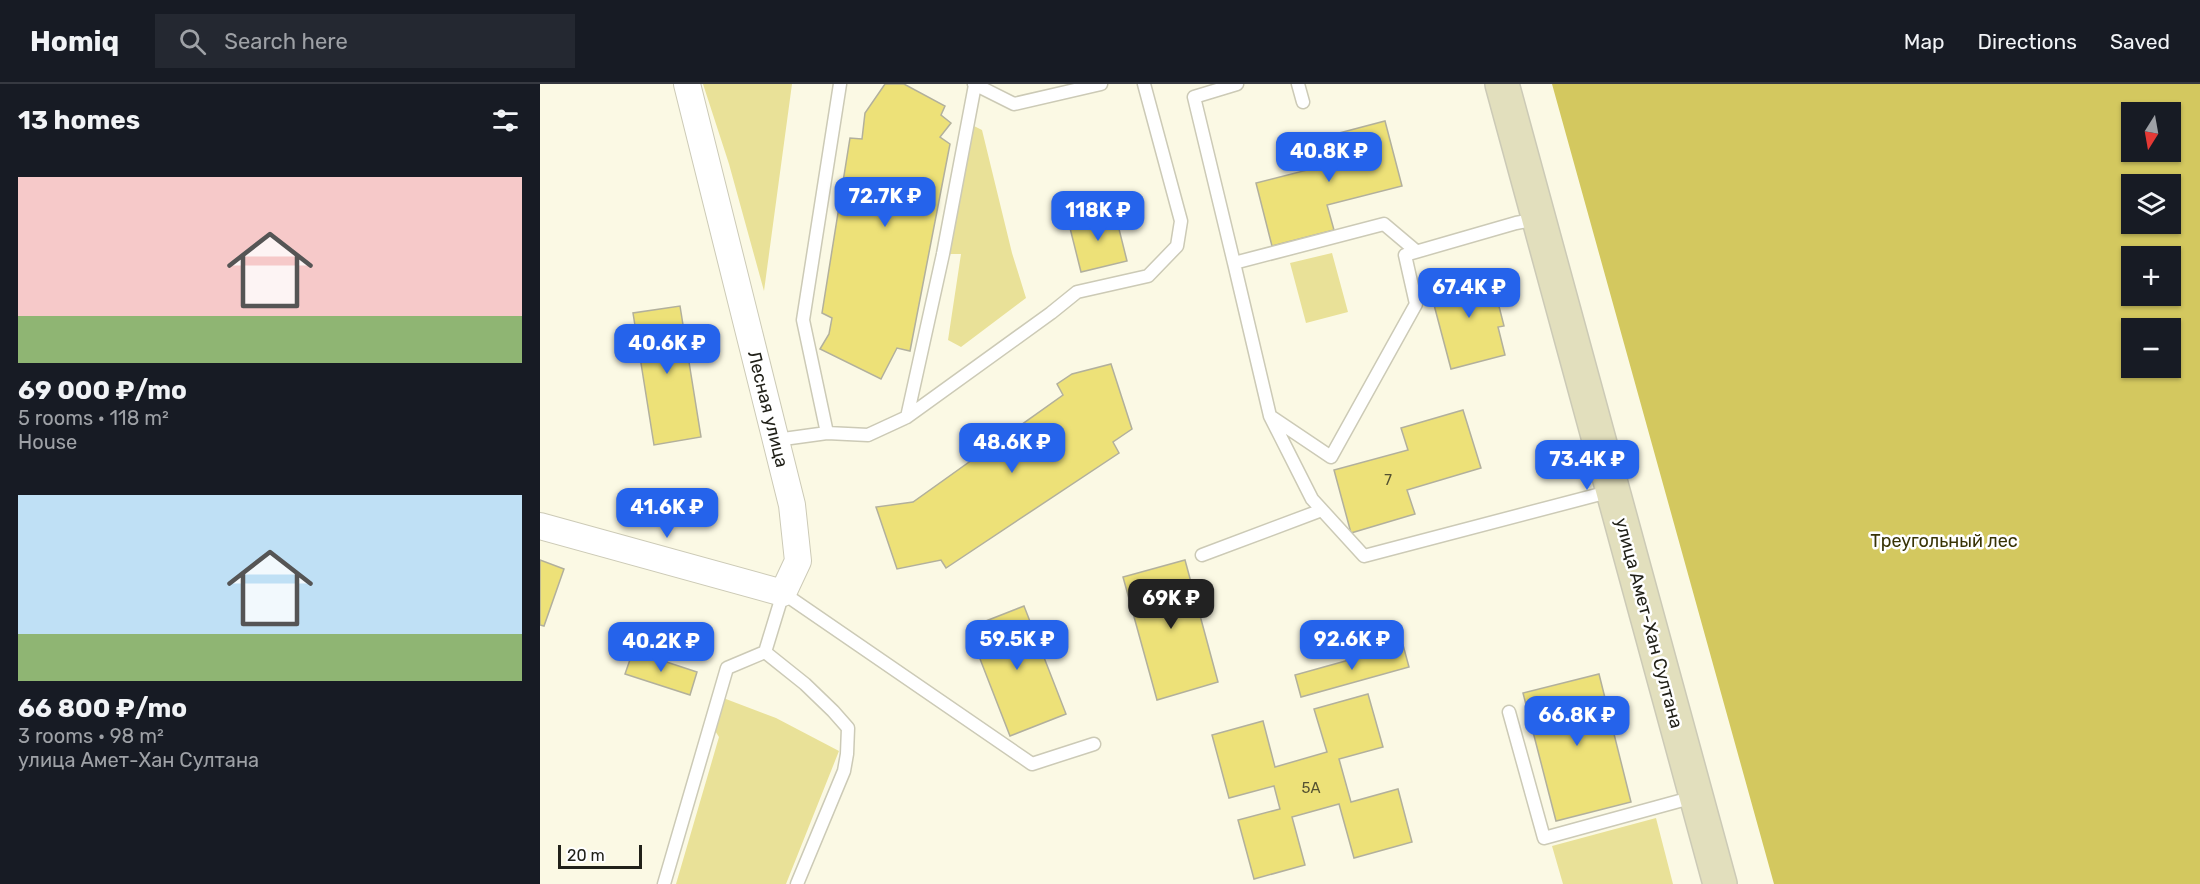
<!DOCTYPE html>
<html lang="en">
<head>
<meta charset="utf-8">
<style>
  body { margin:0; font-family:Rubik,sans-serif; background:#242831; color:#f1f3f6; height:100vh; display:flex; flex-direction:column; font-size:22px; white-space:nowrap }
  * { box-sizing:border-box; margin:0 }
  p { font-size:20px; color:#9ea1a6 }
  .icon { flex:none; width:33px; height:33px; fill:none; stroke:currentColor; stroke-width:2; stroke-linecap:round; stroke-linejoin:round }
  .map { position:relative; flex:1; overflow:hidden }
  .sheet { display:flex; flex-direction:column; background:#171b24; width:540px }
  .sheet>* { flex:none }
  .needle { width:39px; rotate:191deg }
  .controls { position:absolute; left:1581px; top:18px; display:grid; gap:12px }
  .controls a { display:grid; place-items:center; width:60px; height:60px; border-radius:0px; background:#171b24; box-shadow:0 2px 4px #0004; font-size:30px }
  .scale { position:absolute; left:18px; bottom:15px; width:84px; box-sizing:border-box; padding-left:6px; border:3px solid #212119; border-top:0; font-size:16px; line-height:21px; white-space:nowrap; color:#212119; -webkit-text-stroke:4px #fff; paint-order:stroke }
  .price { position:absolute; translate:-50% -51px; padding:0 14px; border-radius:12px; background:#2563eb; color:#fff; font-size:20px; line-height:39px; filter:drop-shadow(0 2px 3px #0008) }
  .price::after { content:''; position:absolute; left:50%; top:36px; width:18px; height:14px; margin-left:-9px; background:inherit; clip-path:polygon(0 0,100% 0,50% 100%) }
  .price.active { background:#222; color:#fff }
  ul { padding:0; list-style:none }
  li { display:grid; align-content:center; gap:12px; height:318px; padding:0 18px }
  li span { display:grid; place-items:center; height:186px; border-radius:0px; color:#555 }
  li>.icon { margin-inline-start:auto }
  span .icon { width:108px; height:108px; fill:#fffc; stroke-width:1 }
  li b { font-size:26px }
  h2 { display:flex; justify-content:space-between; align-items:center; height:72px; padding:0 18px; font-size:26px }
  header { display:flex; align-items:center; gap:36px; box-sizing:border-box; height:84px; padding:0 30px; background:#171b24; border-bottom:2px solid #363941 }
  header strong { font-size:28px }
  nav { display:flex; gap:33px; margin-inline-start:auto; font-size:21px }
  .search { width:420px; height:54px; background:#242831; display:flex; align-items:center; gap:15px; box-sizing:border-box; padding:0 21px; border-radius:0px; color:#9ea1a6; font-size:22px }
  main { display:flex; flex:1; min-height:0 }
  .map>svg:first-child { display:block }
  .green { fill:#e9e198 }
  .forest { fill:#d3c85f; fill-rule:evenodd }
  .building { fill:#ede178; stroke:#b2b09c; stroke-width:1.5 }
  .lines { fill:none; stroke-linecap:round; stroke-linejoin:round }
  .service-casing { stroke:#cccab6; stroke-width:15 }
  .minor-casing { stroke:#cccab6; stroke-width:28 }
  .secondary-casing { stroke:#cccab6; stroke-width:36 }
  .service { stroke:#fff; stroke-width:12 }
  .minor { stroke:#fff; stroke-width:26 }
  .secondary { stroke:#e2dfbd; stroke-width:33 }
  .labels { text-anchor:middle; stroke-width:5; stroke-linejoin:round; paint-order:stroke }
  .number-label { font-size:15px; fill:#545131 }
  .street-label { font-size:18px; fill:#212119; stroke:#fff }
  .park-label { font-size:18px; fill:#393405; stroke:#fff }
</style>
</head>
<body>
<header>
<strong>Homiq</strong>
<div class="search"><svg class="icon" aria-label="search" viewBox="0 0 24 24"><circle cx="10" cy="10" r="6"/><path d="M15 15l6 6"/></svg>Search here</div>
<nav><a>Map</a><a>Directions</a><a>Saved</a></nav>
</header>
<main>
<section class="sheet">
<h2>13 homes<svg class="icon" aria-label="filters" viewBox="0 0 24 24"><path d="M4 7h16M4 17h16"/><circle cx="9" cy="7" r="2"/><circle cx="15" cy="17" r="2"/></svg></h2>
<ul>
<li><span style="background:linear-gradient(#f6c9c9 75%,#8fb573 0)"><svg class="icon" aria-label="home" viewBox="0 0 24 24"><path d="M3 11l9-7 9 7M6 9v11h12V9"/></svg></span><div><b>69 000 ₽/mo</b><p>5 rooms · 118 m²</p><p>House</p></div></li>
<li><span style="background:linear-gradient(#bfe0f5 75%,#8fb573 0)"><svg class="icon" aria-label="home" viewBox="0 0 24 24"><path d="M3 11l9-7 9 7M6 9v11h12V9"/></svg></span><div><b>66 800 ₽/mo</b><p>3 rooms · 98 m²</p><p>улица Амет-Хан Султана</p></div></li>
</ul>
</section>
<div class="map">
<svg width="1660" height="800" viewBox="0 0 1660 800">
  <rect width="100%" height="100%" fill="#fbf9e4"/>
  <path class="green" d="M 163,0 L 252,0 L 224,207 L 189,80 Z
    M 428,39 L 442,46 L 472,169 L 486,214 L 421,263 L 408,256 L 421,170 L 403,170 Z
    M 792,169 L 808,228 L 766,239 L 750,179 Z
    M 178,612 L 236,634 L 299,667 L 246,800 L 136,800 L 179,653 L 170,639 Z
    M 1116,734 L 1133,800 L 1023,800 L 1012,762 Z"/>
  <path class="forest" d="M 1012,0 L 1660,0 L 1660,800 L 1234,800 ZM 1592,28 L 1630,28 L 1630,68 L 1592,68 ZM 1592,100 L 1630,100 L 1630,140 L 1592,140 ZM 1592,172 L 1630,172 L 1630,212 L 1592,212 ZM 1592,244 L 1630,244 L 1630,284 L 1592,284 Z"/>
  <path class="building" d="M 345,0 L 364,0 L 405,22 L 401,31 L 411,39 L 400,53 L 410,60 L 370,267 L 357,264 L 341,295 L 280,265 L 289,250 L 292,234 L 282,229 L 310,54 L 322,55 L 325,29 Z
    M 845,37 L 862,102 L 787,121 L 794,146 L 732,162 L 716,99 L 787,81 L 780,54 Z
    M 575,129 L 587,177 L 541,188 L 529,140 Z
    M 950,187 L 964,242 L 958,243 L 965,271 L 911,285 L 889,202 Z
    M 140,222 L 161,353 L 114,361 L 93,229 Z
    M 571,280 L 592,345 L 573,358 L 579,369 L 406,484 L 401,476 L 357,485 L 336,423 L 373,418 L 523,311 L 517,300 L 532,290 Z
    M 923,326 L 941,384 L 867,406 L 875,430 L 811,449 L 794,386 L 868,366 L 861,344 Z
    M 0,476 L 24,485 L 4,542 L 0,541 Z
    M 645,476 L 678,598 L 617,616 L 583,493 Z
    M 484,522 L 526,630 L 470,652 L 428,544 Z
    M 863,561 L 869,583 L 761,613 L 755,591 Z
    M 93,567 L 157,588 L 150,611 L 85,590 Z
    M 1059,590 L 1091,718 L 1016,737 L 983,609 Z
    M 828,610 L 843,663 L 799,675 L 811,718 L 858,705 L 872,758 L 814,774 L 799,720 L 752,733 L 765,781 L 714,795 L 698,736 L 740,725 L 734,702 L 689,714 L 672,651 L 723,637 L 735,683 L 787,668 L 774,625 Z"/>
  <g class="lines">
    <g class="service-casing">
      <path id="service" d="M 434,0 L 474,20 L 561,0
        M 697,0 L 654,13 L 694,179 L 844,140 L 876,167
        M 758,0 L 763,18
        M 998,135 L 976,139 L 865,171 L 876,220 L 791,373 L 730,332 L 772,415 L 824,472 L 1072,407
        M 694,179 L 730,332
        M 367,333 L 403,170 L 435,1
        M 287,349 L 263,236 L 300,0
        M 236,356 L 287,349 L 328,351 L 367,333 L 511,229 L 537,208 L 608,192 L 637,162 L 641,137 L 604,0
        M 662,471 L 782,426
        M 225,568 L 265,600 L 293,627 L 308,644 L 307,670 L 304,687 L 257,800
        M 969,628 L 1004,754 L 1154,713
        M 124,800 L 187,584 L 225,568 L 243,509 L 492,680 L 554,660"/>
    </g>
    <g class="minor-casing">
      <path id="minor" d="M 0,442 L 243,509 L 258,477 L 252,421 L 147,0"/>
    </g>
    <g class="secondary-casing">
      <path id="secondary" d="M 962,0 L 1180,800"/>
    </g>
    <use href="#service" class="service"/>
    <use href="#minor" class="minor"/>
    <use href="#secondary" class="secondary"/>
  </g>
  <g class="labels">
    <g class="number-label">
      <text x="848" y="401">7</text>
      <text x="771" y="709">5А</text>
    </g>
    <g class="street-label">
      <text transform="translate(228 325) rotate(76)" y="6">Лесная улица</text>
      <text transform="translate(1109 539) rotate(75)" y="6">улица Амет-Хан Султана</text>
    </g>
    <g class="park-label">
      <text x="1404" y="463">Треугольный лес</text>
    </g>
  </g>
</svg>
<div class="controls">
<a><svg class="needle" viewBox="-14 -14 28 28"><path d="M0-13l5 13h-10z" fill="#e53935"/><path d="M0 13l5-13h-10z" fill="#9ea1a6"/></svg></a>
<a><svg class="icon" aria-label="layers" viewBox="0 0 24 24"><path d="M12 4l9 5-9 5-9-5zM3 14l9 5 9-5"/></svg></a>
<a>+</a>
<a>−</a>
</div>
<div class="scale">20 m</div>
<b class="price" style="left:789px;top:99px">40.8K ₽</b>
<b class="price" style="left:345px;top:144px">72.7K ₽</b>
<b class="price" style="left:558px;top:158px">118K ₽</b>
<b class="price" style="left:929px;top:235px">67.4K ₽</b>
<b class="price" style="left:127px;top:291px">40.6K ₽</b>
<b class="price" style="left:472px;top:390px">48.6K ₽</b>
<b class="price" style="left:1047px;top:407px">73.4K ₽</b>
<b class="price" style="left:127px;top:455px">41.6K ₽</b>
<b class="price active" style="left:631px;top:546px">69K ₽</b>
<b class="price" style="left:477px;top:587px">59.5K ₽</b>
<b class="price" style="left:812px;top:587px">92.6K ₽</b>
<b class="price" style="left:121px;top:589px">40.2K ₽</b>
<b class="price" style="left:1037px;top:663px">66.8K ₽</b>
</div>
</main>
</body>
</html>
